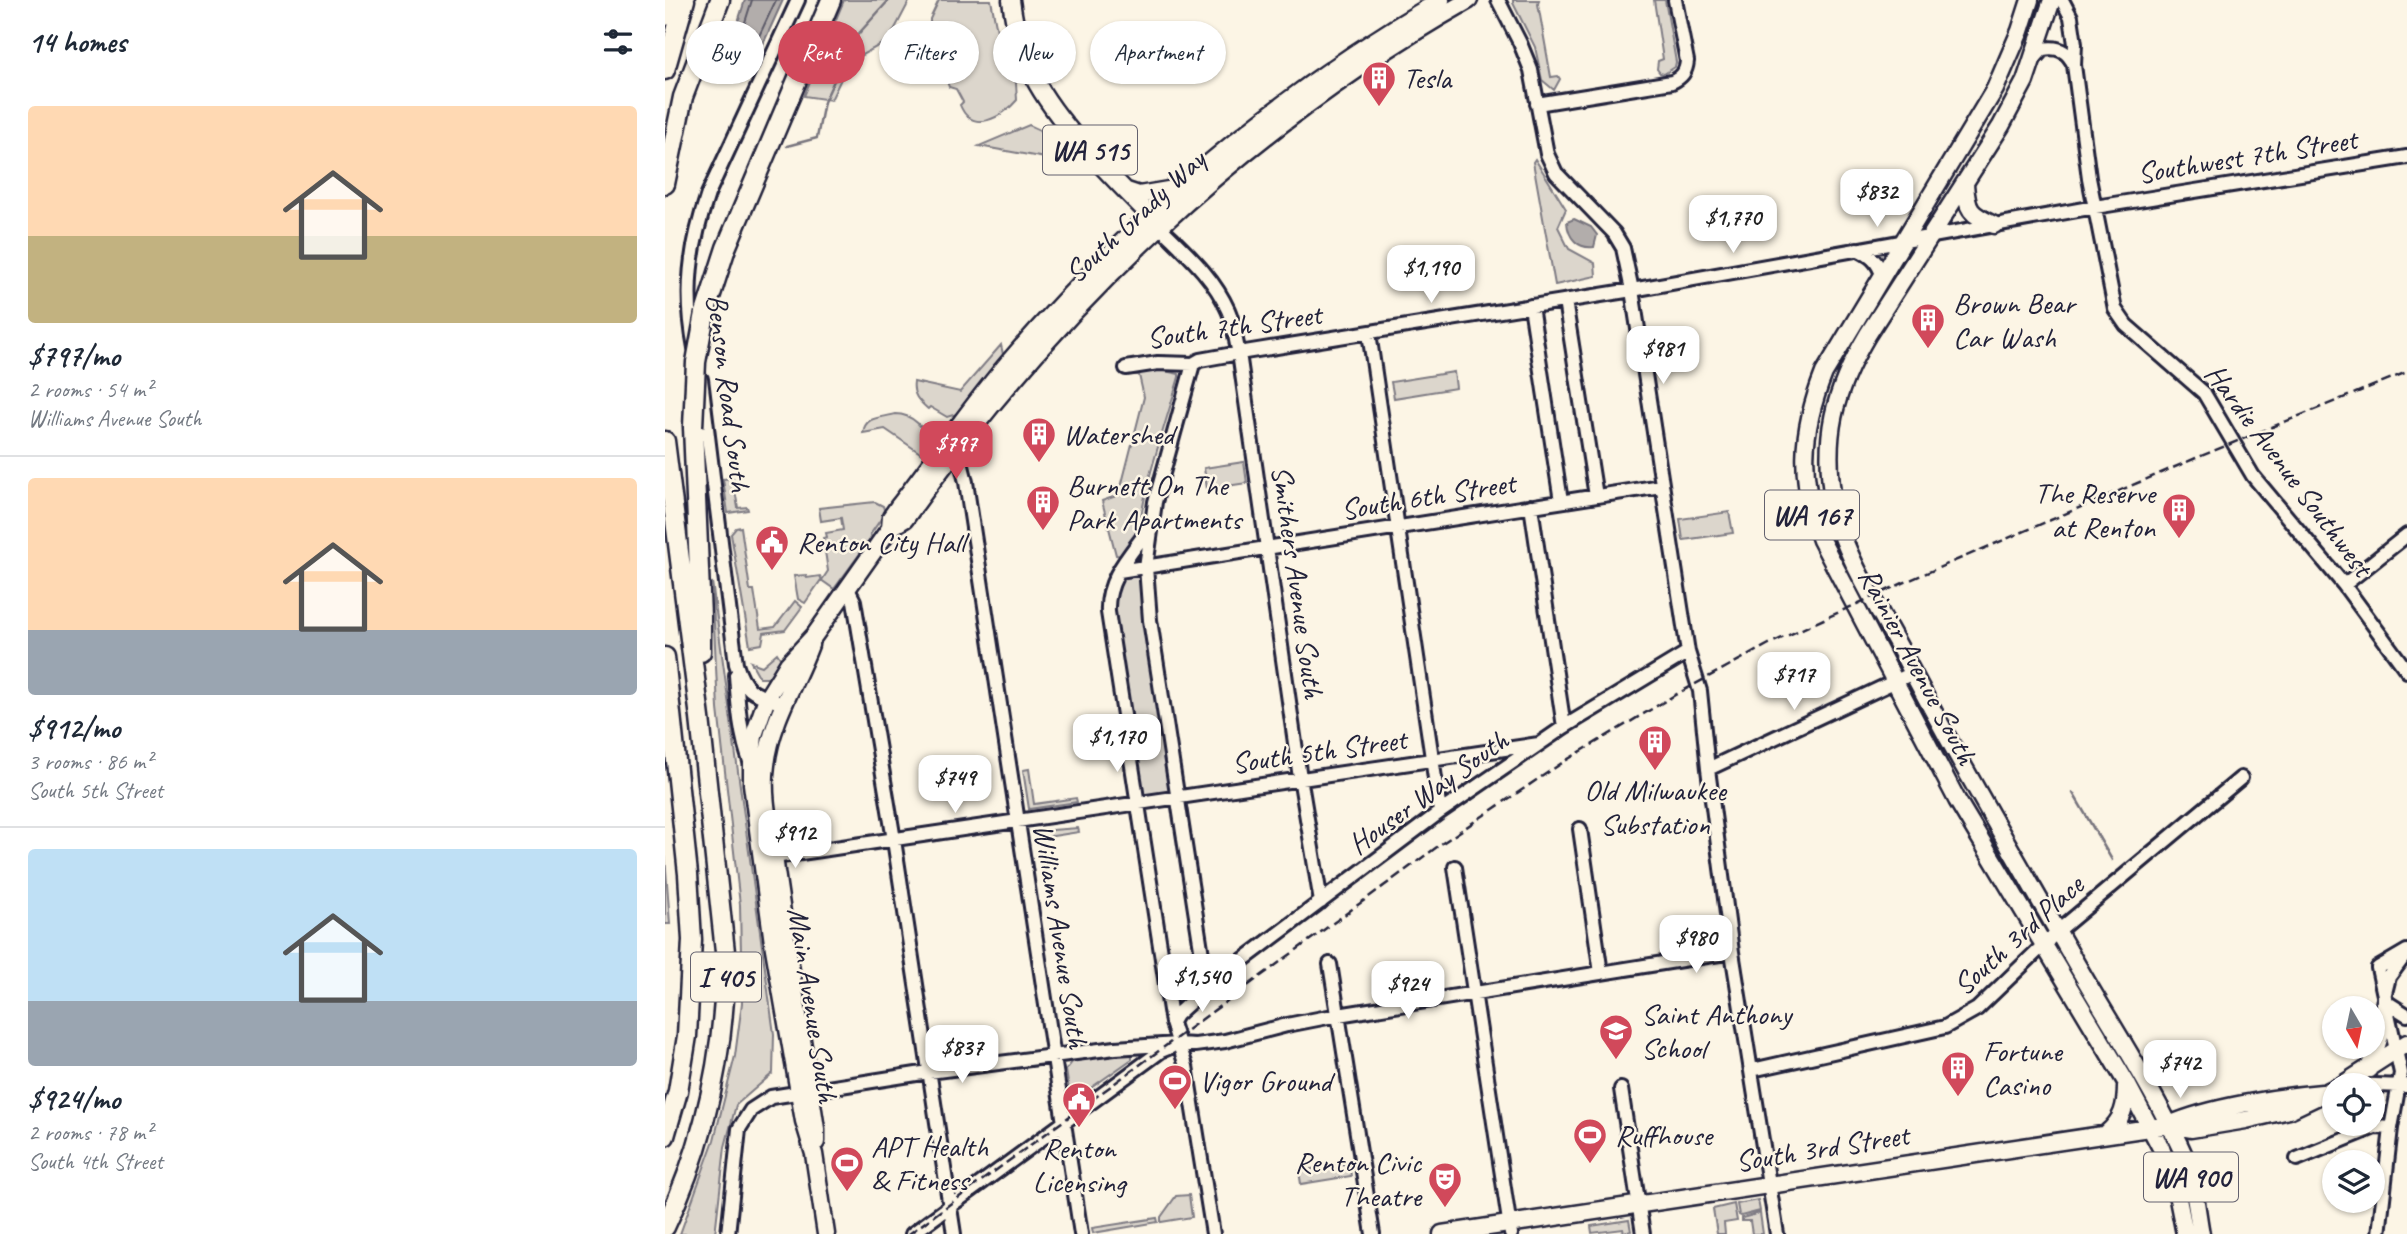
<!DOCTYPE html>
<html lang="en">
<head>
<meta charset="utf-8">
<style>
  body { margin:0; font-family:Caveat,sans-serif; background:#f2f2f3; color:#1f2937; height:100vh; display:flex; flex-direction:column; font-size:26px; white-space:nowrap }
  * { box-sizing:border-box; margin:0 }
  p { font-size:23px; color:#747a83 }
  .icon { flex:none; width:38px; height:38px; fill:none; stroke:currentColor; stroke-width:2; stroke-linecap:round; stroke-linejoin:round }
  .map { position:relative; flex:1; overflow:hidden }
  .sheet { display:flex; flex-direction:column; background:#fff; width:665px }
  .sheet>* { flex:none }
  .guide { position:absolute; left:21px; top:21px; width:665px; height:63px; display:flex; gap:14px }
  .needle { width:46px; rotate:171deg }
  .controls { position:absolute; left:1657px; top:996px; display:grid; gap:14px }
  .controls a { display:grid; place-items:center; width:63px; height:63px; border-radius:50%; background:#fff; box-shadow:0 2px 5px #0004; font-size:35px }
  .price { position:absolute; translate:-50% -60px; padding:0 16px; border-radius:14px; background:#fff; color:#222; font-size:23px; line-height:46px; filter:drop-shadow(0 2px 4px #0008) }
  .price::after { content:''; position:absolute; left:50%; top:42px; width:21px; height:16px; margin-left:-10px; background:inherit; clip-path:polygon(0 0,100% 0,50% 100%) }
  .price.current { background:#d1495b; color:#fff }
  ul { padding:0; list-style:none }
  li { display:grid; align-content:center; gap:14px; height:371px; padding:0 28px }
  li+li { border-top:2px solid #e0e1e3 }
  li span { display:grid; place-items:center; height:217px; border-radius:7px; color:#555 }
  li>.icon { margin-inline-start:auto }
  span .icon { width:126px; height:126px; fill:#fffc; stroke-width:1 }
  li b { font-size:30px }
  h2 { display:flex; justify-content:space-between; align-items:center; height:84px; padding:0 28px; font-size:30px }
  .pill { padding:0 24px; border-radius:32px; background:#fff; box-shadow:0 2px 5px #0004; font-size:24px; line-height:63px }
  .pill.current { background:#d1495b; color:#fff }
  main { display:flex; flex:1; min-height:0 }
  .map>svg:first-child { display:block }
  .green { fill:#dcd6cc; stroke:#7f7c84; stroke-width:2 }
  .water { fill:#b2adab; stroke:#78757e; stroke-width:2 }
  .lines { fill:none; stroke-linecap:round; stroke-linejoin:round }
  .shore { stroke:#5c5a68; stroke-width:2 }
  .stream { stroke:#78757e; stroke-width:2.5 }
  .minor-casing { stroke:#22223b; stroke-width:18 }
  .major-casing { stroke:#22223b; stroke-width:21 }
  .highway-casing { stroke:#22223b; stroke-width:23 }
  .minor { stroke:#fcf5e5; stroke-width:12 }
  .major { stroke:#fcf5e5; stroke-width:16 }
  .highway { stroke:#fcf5e5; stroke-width:18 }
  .rail { stroke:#22223b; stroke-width:2.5; stroke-dasharray:10 5; stroke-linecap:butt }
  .highway-bridge-casing { stroke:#22223b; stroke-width:23; stroke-linecap:butt }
  .highway-bridge { stroke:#fcf5e5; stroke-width:18 }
  .labels { text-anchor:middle; stroke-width:5; stroke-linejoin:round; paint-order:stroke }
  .shield { fill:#fcf5e5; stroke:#63616e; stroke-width:2 }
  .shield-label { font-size:28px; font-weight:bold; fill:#22223b }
  .poi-label { font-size:30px; fill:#22223b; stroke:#fcf5e5; text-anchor:start }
  .street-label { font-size:30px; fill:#22223b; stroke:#fcf5e5 }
</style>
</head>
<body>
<main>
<section class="sheet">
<h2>14 homes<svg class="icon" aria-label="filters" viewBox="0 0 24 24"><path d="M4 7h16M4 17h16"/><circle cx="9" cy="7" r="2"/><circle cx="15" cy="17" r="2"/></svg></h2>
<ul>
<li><span style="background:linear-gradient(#ffd9b3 60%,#c2b280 0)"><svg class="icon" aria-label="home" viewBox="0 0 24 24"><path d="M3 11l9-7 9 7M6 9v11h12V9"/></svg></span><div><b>$797/mo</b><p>2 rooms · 54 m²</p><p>Williams Avenue South</p></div></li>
<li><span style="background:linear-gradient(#ffd9b3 70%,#9aa5b1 0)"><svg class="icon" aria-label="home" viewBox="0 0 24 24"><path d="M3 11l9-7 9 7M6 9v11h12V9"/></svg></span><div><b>$912/mo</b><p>3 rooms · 86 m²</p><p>South 5th Street</p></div></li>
<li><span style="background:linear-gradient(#bfe0f5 70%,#9aa5b1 0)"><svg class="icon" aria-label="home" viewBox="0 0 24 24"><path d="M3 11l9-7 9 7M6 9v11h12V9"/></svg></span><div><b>$924/mo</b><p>2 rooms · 78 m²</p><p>South 4th Street</p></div></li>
</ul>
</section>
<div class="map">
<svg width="1742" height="1234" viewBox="0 0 1742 1234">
  <rect width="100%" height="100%" fill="#fcf5e5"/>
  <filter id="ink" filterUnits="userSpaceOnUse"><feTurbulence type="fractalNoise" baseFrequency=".0143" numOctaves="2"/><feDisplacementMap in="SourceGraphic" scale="14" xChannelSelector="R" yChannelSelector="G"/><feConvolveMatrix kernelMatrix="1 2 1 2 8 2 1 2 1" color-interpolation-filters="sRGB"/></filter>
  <g filter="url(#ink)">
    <path class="green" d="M 179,0 L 245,0 L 224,40 L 184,62 L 166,100 L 139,96 Z
      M 274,0 L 326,0 L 334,41 L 351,83 L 352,100 C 338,117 307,135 295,105 L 298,102 L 291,89 L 284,87 L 267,41 L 269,30 L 265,27 L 265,19 Z
      M 848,0 L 874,0 L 873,4 L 886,77 L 893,76 L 895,79 L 889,90 L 877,80 L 870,47 L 848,3 Z
      M 989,0 L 1000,0 L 1011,62 L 1010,67 L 999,74 L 995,73 L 992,69 L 993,61 L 998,59 Z
      M 364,125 L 375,130 L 402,162 L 314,146 Z
      M 870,159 L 901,209 L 893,227 L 904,249 L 930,263 L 931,276 L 890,285 L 868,162 Z
      M 336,345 L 339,359 L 328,371 L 324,372 L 295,413 L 282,417 L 265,407 L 263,409 C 254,401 247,395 249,382 L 295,392 Z
      M 490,369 L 514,374 L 514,377 C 504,411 493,445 484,479 C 476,508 478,530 457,556 L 451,555 L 437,501 L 454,495 L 479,397 L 474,375 L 469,375 L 469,372 Z
      M 789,372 L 791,388 L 729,398 L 726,382 Z
      M 230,414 C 248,414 260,428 265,444 L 262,446 L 263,452 L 261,457 L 220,429 L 198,433 C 200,415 218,418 230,414 Z
      M 579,462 L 582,483 L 542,489 L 539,468 Z
      M 68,478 L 73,508 L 82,507 L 83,510 L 63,513 L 58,479 Z
      M 210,502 L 218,506 L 220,513 L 205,535 L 207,537 L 169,589 L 156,580 L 140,603 L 133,599 L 129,576 L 141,575 L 142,578 L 155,576 L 157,580 L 163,571 L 158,538 L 162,537 L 161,533 L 178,530 L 176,518 L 156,521 L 154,508 Z
      M 1064,512 L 1068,533 L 1018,540 L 1015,519 Z
      M 76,527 L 85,590 L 89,590 L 95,629 L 110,627 L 130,601 L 137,607 L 120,630 L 99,633 L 97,644 L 85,646 L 66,534 L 71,528 Z
      M 468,576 L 476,577 L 480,623 L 505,785 L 504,790 C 495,795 486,797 477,793 L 446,600 L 457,578 Z
      M 47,582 L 109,1034 L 108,1073 L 71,1105 L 60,1147 L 50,1234 L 15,1234 L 49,1140 L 70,1056 L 77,1003 L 75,905 L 53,709 Z
      M 112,653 L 117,661 L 106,678 L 95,678 L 86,662 L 97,666 Z
      M 364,769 L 369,804 L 411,798 L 412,802 L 364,809 L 358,770 Z
      M 413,828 L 414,832 L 375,838 L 374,831 Z
      M 0,855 L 5,924 L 0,924 Z
      M 454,1055 L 467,1055 L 467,1059 L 410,1099 L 405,1097 L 401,1070 L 408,1061 Z
      M 684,1163 L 686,1176 L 636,1184 L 634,1171 Z
      M 524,1195 L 527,1217 L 496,1222 L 496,1217 L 511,1196 Z
      M 1093,1200 L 1095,1211 L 1076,1216 L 1074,1215 L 1072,1204 Z
      M 1069,1204 L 1072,1221 L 1059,1223 L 1060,1234 L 1052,1234 L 1048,1209 Z
      M 1095,1213 L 1098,1234 L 1087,1234 L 1085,1221 L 1077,1221 L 1077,1218 Z
      M 492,1218 L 493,1222 L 428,1233 L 427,1228 Z
      M 964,1220 L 966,1231 L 959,1233 L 958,1229 L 927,1233 L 926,1226 Z"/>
    <path class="water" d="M 80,0 L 118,0 L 84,75 L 76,82 C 66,82 61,81 57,72 Z
      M 909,219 L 926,227 L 932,235 L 929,247 C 913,249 903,238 902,222 Z"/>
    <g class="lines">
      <path class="shore" d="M 87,0 L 65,70 L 68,75 L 73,75 L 78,70 L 111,0"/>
      <path class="stream" d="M 122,146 L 152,138 L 159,102 L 188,40 L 224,0
        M 1408,793 L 1447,860"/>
      <g class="minor-casing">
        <path id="minor" d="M 833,0 L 855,43 L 866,70 L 882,154 L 891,173 L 949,233 L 958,248 L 967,290 L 1023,652 L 1035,691 L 1043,769 L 1067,952 L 1112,1234
          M 1397,0 L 1406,17 L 1410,44 L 1409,65 L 1424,178 L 1450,309 L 1461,325 L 1539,393 L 1588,476 L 1679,585 L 1742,671
          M 1369,59 L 1378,49 C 1393,46 1403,51 1409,65
          M 872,104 L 1007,82 C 1017,77 1021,72 1022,61 L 1010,0
          M 496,228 C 521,253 548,276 563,310 C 569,323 570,339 574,353 L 634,771 L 656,902
          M 1192,249 C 1205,255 1213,261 1217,275
          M 900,301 L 931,496
          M 866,306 L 896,501
          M 704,333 L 775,812
          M 30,348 C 19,292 25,247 43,194 L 133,0
          M 528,364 L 490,502 L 481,567 L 485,620 L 542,987
          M 461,368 L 493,363 L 528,364 L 535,360 L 574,353 L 967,290 L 1430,207 L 1742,157
          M 36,379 L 71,664 C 80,694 91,694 118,704
          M 286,445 L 297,466 L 301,482 L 416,1234
          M 866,506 L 899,727
          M 485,527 C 467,553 441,578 443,612 L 507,1023 L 521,1066 L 548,1234
          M 454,571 L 996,486
          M 1679,585 L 1742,535
          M 182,587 L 189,601 L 229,840 L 289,1234
          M 71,675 C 73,705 75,736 86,764
          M 1043,769 L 1248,673
          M 915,829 L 936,973
          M 109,857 L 874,744
          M 790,867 L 846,1234
          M 665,964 L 708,1234
          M 502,988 L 525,984 L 542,987
          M 1720,993 L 1724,977 L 1738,958
          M 1720,1001 L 1742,1015
          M 507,1022 L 511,1015 L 542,987 L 775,812 L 899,727 L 1023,652
          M 1087,1070 L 1280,1027 L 1312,1009 L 1393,931 L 1576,778
          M 1678,1084 L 1741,1086
          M 956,1089 L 978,1234
          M 1632,1159 L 1710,1127 L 1726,1128
          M 63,1234 L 74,1129 L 86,1110 L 106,1097 L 264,1072 L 450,1048 L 513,1044 L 530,1045 L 560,1041 L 622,1025 L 673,1015 L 1067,952
          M 247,1234 L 496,1051 L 506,1047
          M 1714,1234 L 1726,1128 L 1736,1073 L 1713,968 L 1742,951"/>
      </g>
      <g class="major-casing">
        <path id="major" d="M 346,0 C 349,23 354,47 364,68 C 389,123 450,179 492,223
          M 1365,0 L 1355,31 L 1330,89 L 1159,373 C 1135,433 1134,479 1156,540 L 1292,800 L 1461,1082 L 1496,1148 L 1513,1199 L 1520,1234
          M 1387,0 L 1360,81 L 1336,126 L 1203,334 C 1168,393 1157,437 1169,506 C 1177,552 1216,612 1238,654 C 1294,762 1356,867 1416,972 C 1444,1021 1475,1068 1501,1119 C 1509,1134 1518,1150 1523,1166 C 1530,1188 1532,1212 1536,1234
          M 1300,184 C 1302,211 1305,214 1329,225
          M 462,191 L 474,195 L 515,188
          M 225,528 L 226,517 L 233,507 C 270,459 304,409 343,363 C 467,219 611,95 776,0
          M 145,645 C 130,685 106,721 101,765 C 96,799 107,836 111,871 C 123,957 138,1043 151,1129 L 151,1142
          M 1704,1069 L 1714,1039 L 1720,1001
          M 1677,1085 L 1742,1043
          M 1504,1125 L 1526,1129 L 1581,1120 L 1624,1110 L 1670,1088
          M 1442,1133 C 1458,1119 1461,1106 1461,1086
          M 161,1234 L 149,1154 L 139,1121 L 108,943 L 87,784 L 87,755 L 89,735 L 102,698 L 123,664 L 149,636 L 225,528 L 240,519 C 388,309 579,127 804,0
          M 777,1234 L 1504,1125 C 1545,1107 1612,1097 1657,1093"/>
      </g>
      <g class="highway-casing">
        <path id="highway" d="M 0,16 L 5,0
          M 0,70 L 20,0
          M 0,184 L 18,97 L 55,0
          M 40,313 L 61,248 L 166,0
          M 28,427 L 36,617 L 36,652
          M 0,441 L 35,718 L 61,961 C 59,1053 40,1144 0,1227
          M 0,657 L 23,874 L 27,940 L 22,1036 L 13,1091 L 0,1136"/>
      </g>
      <use href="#minor" class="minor"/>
      <use href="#major" class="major"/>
      <use href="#highway" class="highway"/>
      <path class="rail" d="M 244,1234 L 776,844 L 900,761 L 1010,695 L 1104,644 L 1238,583 L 1531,458 L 1742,372"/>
      <g class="highway-bridge-casing">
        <path id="highway-bridge" d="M 28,427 L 31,362 L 40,313"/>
      </g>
      <use href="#highway-bridge" class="highway-bridge"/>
    </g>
  </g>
  <defs>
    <g id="building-pin" transform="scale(1.75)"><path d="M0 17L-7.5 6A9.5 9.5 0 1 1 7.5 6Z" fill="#d1495b" stroke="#fcf5e5"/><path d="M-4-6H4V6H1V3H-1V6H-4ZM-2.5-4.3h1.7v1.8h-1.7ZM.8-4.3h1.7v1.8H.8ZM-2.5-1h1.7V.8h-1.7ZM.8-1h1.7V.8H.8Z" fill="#fff"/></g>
    <g id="civic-pin" transform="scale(1.75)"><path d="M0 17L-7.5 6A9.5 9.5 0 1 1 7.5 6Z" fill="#d1495b" stroke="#fcf5e5"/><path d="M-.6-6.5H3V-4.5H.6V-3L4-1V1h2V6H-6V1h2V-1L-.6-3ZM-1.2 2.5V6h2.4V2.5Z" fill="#fff"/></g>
    <g id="school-pin" transform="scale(1.75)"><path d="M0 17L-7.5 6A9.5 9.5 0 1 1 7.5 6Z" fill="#d1495b" stroke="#fcf5e5"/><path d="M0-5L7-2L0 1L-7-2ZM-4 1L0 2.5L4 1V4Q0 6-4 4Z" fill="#fff"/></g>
    <g id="stadium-pin" transform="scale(1.75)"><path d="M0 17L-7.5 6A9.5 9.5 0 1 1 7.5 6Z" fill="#d1495b" stroke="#fcf5e5"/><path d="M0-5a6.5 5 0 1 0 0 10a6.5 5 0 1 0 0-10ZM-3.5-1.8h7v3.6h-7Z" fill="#fff"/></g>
    <g id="theatre-pin" transform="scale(1.75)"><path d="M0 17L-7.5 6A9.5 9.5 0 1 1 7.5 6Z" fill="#d1495b" stroke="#fcf5e5"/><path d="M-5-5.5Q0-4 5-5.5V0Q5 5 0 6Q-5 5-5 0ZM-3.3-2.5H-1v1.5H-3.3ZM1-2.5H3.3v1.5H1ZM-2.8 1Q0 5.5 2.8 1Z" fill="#fff"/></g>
  </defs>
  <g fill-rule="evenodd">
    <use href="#building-pin" x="714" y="78"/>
    <use href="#building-pin" x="1263" y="320"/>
    <use href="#building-pin" x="374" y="434"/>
    <use href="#building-pin" x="378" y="502"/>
    <use href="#building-pin" x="1514" y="510"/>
    <use href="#civic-pin" x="107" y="542"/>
    <use href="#building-pin" x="990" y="742"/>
    <use href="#school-pin" x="951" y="1031"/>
    <use href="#building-pin" x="1293" y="1068"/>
    <use href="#stadium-pin" x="510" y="1081"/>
    <use href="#civic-pin" x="414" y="1099"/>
    <use href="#stadium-pin" x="925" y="1135"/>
    <use href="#stadium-pin" x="182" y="1163"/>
    <use href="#theatre-pin" x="780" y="1179"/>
  </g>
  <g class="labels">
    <g class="shield">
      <rect x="378" y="125.5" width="94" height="49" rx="5"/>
      <rect x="1100" y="490.5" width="94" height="49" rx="5"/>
      <rect x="26" y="952.5" width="70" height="49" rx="5"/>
      <rect x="1479" y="1152.5" width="94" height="49" rx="5"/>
    </g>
    <g class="shield-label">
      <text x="425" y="160">WA 515</text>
      <text x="1147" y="525">WA 167</text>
      <text x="61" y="987">I 405</text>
      <text x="1526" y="1187">WA 900</text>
    </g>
    <g class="poi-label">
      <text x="738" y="88">Tesla</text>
      <text x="1288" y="313">Brown Bear<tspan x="1288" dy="34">Car Wash</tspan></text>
      <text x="398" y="444">Watershed</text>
      <text x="402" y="495">Burnett On The<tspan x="402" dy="34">Park Apartments</tspan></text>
      <text x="1490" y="503" text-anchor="end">The Reserve<tspan x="1490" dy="34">at Renton</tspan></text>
      <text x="132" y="552">Renton City Hall</text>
      <text x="990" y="800" text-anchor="middle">Old Milwaukee<tspan x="990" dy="34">Substation</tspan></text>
      <text x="976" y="1024">Saint Anthony<tspan x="976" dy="34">School</tspan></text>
      <text x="1318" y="1061">Fortune<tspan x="1318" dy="34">Casino</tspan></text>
      <text x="534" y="1091">Vigor Ground</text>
      <text x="950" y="1145">Ruffhouse</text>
      <text x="206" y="1156">APT Health<tspan x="206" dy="34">&amp; Fitness</tspan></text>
      <text x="414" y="1158" text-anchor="middle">Renton<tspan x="414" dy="34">Licensing</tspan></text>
      <text x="756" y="1172" text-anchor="end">Renton Civic<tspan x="756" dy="34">Theatre</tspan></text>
    </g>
    <g class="street-label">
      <text transform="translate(1582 156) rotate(-9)" y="10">Southwest 7th Street</text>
      <text transform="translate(470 216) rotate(-43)" y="10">South Grady Way</text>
      <text transform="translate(569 326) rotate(-8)" y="10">South 7th Street</text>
      <text transform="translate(64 393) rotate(83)" y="10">Benson Road South</text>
      <text transform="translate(1624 470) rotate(53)" y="10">Hardie Avenue Southwest</text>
      <text transform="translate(763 496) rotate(-9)" y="10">South 6th Street</text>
      <text transform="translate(633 582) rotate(82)" y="10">Smithers Avenue South</text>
      <text transform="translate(1253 666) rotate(62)" y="10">Rainier Avenue South</text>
      <text transform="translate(654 751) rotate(-8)" y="10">South 5th Street</text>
      <text transform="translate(763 792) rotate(-36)" y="10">Houser Way South</text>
      <text transform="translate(1353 935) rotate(-42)" y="10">South 3rd Place</text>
      <text transform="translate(396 936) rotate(81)" y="10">Williams Avenue South</text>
      <text transform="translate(148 1005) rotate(81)" y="10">Main Avenue South</text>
      <text transform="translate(1157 1148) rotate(-9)" y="10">South 3rd Street</text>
    </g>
  </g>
</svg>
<div class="controls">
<a><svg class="needle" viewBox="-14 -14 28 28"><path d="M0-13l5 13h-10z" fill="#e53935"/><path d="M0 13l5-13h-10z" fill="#747a83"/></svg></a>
<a><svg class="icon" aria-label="locate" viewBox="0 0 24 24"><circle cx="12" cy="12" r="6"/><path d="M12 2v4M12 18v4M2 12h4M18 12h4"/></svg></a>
<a><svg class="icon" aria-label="layers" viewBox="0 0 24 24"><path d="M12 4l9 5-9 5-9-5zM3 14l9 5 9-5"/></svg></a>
</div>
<b class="price" style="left:1212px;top:229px">$832</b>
<b class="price" style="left:1068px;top:255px">$1,770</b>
<b class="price" style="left:766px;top:305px">$1,190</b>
<b class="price" style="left:998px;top:386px">$981</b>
<b class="price current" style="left:291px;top:481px">$797</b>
<b class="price" style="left:1129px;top:712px">$717</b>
<b class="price" style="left:452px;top:774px">$1,170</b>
<b class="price" style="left:290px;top:815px">$749</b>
<b class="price" style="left:130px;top:870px">$912</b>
<b class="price" style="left:1031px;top:975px">$980</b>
<b class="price" style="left:537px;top:1014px">$1,540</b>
<b class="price" style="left:743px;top:1021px">$924</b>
<b class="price" style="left:297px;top:1085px">$837</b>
<b class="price" style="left:1515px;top:1100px">$742</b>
<div class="guide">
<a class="pill">Buy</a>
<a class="pill current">Rent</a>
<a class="pill">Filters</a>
<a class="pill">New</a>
<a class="pill">Apartment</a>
</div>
</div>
</main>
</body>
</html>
